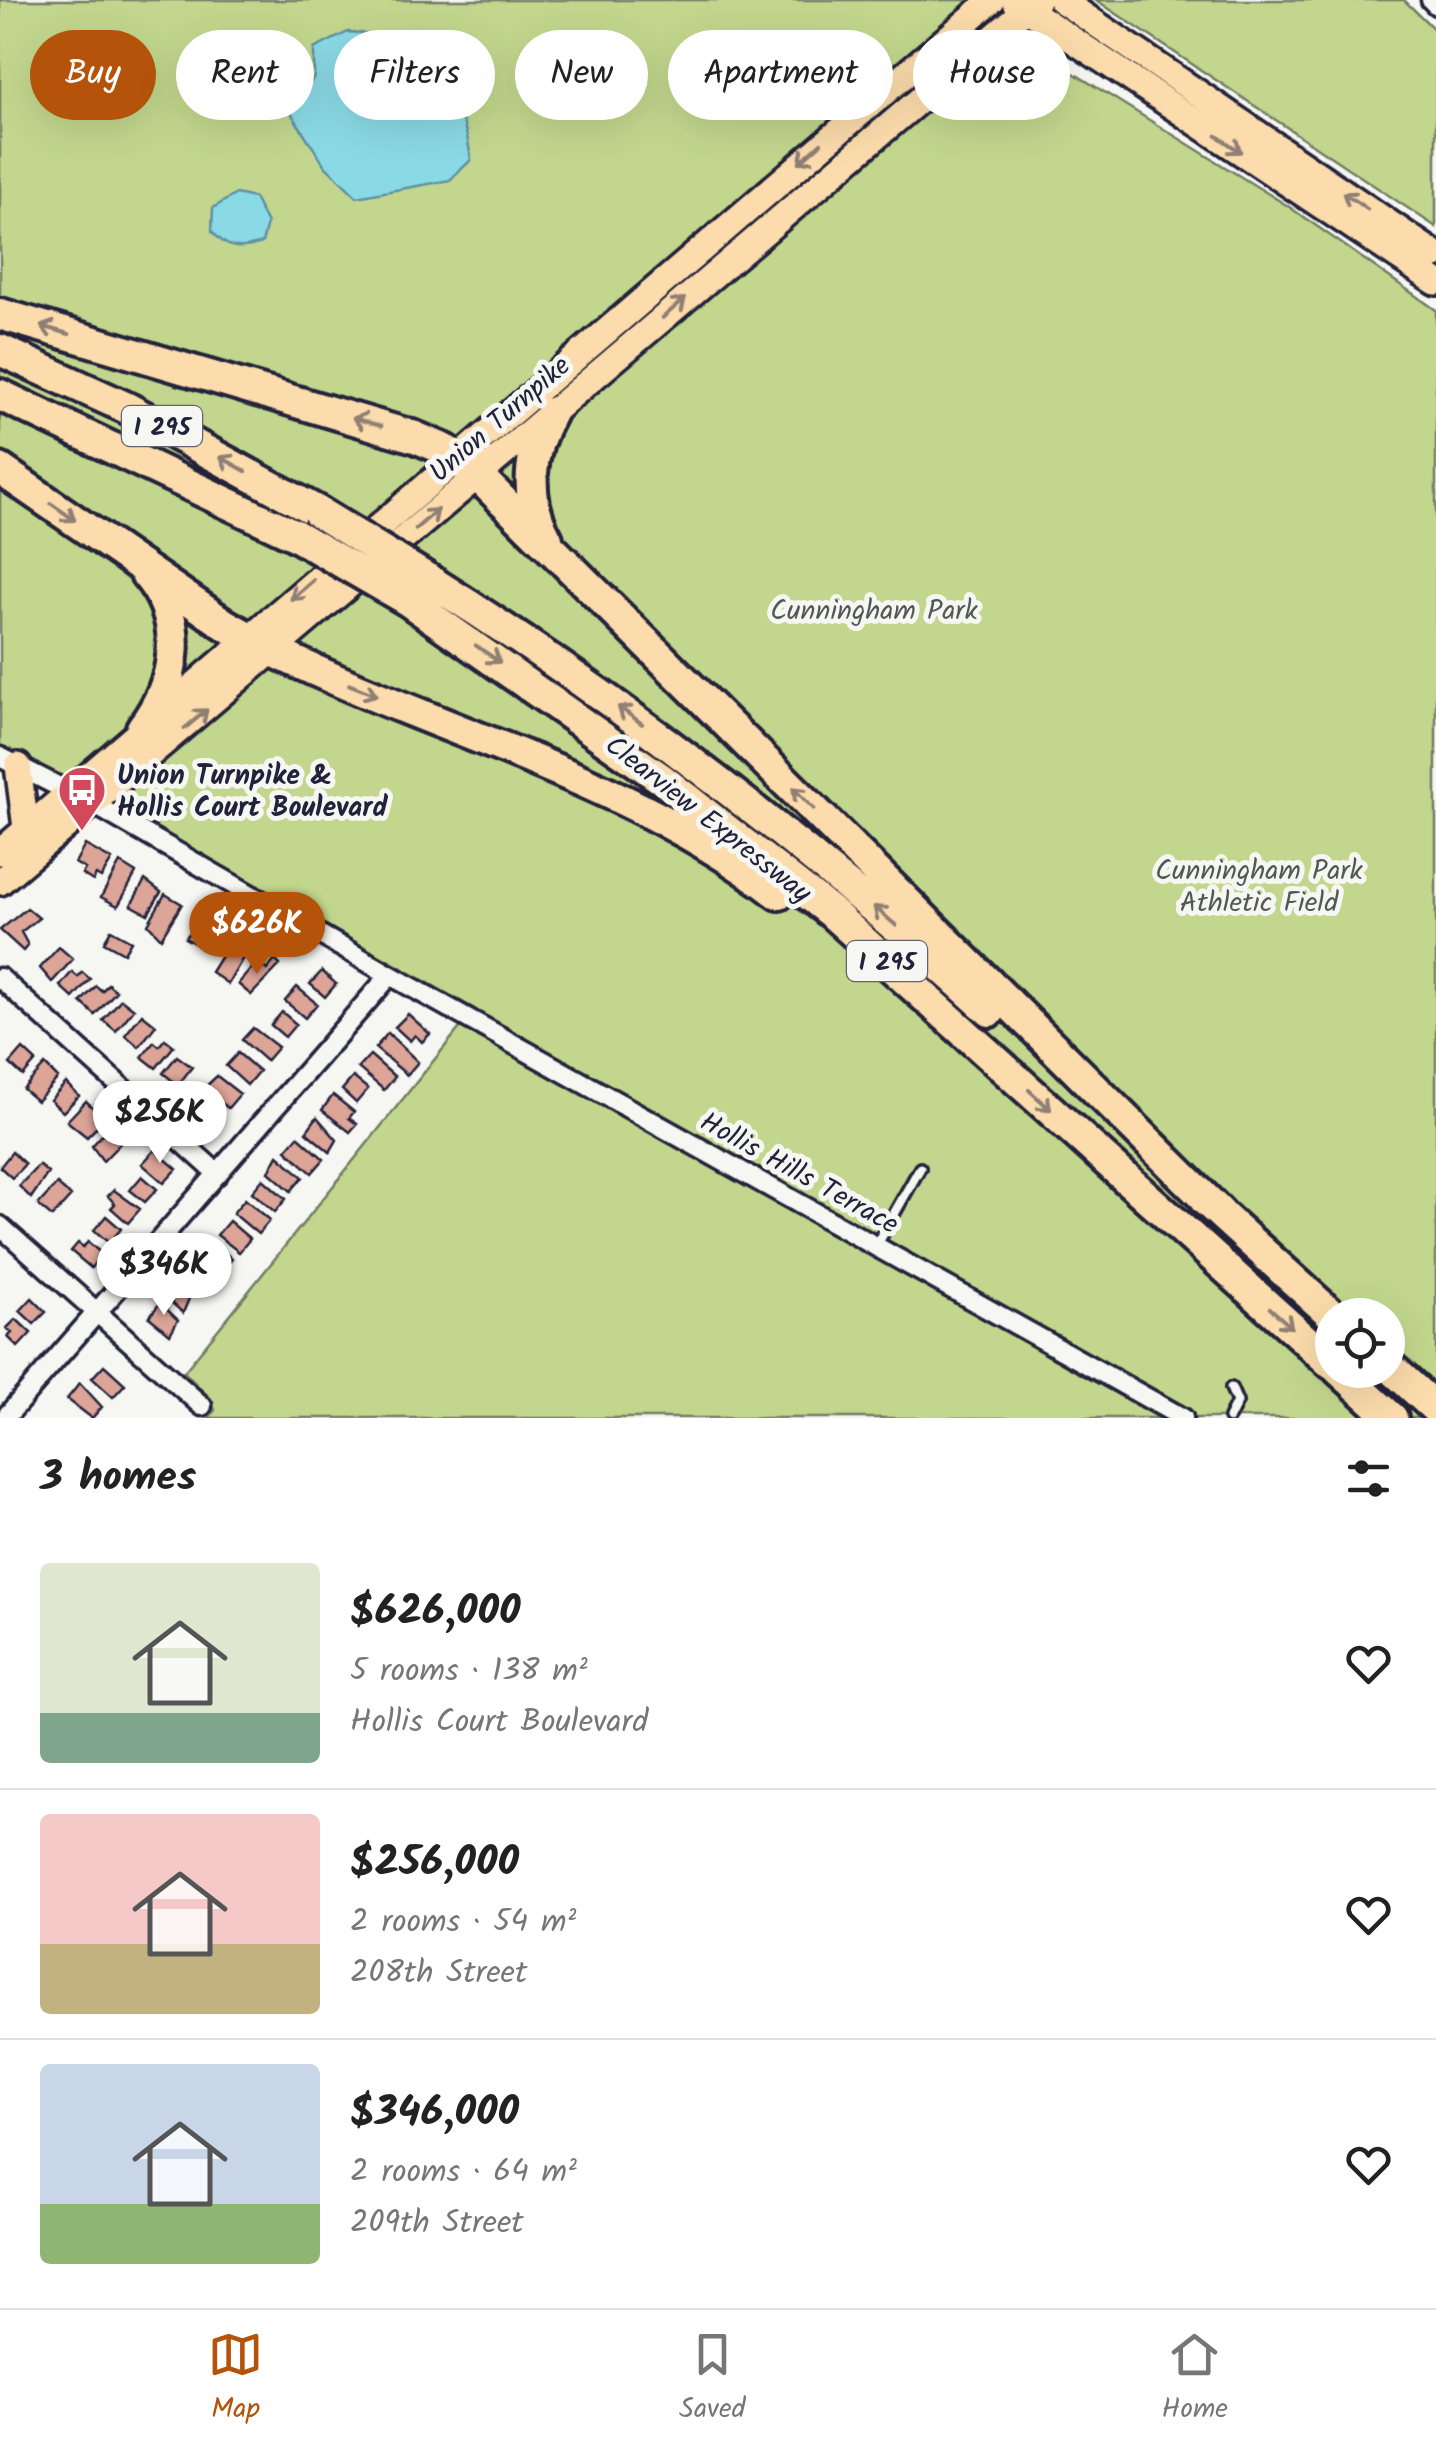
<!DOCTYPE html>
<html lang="en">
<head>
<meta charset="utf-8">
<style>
  body { margin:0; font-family:Kalam,sans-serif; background:#f2f2f2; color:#222; height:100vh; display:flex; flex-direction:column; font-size:38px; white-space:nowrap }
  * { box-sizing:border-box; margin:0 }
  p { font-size:32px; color:#767676 }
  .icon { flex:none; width:55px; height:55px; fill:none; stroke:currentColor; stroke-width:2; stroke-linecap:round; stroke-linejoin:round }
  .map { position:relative; height:1418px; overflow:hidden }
  .panel { display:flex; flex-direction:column; background:#fff; flex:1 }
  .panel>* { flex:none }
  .hud { position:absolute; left:30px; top:30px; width:1378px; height:90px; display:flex; gap:20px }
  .tools { position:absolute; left:1315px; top:1298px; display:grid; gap:20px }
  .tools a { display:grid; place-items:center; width:90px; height:90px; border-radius:50%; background:#fff; box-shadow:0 10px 40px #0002; font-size:50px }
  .price { position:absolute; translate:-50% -85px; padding:0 22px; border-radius:35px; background:#fff; color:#222; font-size:32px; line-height:65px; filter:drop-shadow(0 2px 5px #0008) }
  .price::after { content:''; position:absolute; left:50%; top:60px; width:30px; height:22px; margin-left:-15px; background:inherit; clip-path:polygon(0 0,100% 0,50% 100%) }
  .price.on { background:#b45309; color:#fff }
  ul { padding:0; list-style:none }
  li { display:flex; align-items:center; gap:30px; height:250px; padding:0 40px }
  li+li { border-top:2px solid #e0e0e0 }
  li span { display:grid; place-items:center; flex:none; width:280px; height:200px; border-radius:10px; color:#555 }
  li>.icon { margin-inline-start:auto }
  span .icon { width:120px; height:120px; fill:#fffc; stroke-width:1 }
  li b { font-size:42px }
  h2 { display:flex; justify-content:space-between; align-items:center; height:120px; padding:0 40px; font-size:42px }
  .chip { padding:0 35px; border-radius:45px; background:#fff; box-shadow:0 10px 40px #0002; font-size:35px; line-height:90px }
  .chip.on { background:#b45309; color:#fff }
  .tab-bar { display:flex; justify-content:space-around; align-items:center; height:140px; border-top:2px solid #e0e0e0; background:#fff; font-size:28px; color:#767676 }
  .tab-bar a { display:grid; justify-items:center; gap:5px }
  .tab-bar .on { color:#b45309 }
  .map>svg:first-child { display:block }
  .green { fill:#c2d78d; stroke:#727c64; stroke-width:2.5; fill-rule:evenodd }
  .water { fill:#8adae6; stroke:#6090a2; stroke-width:2.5 }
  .building { fill:#dda498; stroke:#22223b; stroke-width:2.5 }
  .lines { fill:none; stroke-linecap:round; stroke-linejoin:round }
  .lane-casing { stroke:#22223b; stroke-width:16 }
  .street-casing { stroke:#22223b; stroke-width:25 }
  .primary-casing { stroke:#22223b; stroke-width:32 }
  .highway-casing { stroke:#22223b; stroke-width:38 }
  .lane { stroke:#f6f6f2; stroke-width:9 }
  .street { stroke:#f6f6f2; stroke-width:18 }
  .primary { stroke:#fcdcac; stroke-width:25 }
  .highway { stroke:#fcdcac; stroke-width:30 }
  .highway-bridge-casing { stroke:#22223b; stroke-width:38; stroke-linecap:butt }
  .highway-bridge { stroke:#fcdcac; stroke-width:30 }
  .oneway { stroke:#8f7f74 }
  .labels { text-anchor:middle; stroke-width:10; stroke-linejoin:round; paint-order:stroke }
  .shield { fill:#f6f6f2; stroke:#626272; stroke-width:2.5 }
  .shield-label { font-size:25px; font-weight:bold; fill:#22223b }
  .street-label { font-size:28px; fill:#22223b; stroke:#f6f6f2 }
  .park-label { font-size:28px; fill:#525854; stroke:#f6f6f2 }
  .poi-label { font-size:28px; font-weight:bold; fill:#22223b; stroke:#f6f6f2; text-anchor:start }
</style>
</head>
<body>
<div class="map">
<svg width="1436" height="1418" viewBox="0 0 1436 1418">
  <rect width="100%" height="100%" fill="#f6f6f2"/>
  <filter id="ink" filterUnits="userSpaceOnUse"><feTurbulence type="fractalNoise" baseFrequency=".01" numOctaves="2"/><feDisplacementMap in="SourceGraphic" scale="20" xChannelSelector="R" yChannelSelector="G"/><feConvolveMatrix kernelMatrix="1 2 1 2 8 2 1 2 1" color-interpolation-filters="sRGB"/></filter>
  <g filter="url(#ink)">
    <path class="green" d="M 0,0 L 964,0 L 1017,38 L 1288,206 L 1436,310 L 1436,1418 L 209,1418 L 215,1410 L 210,1398 L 184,1372 L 475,1009 L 103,800 L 0,750 ZM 1332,1315 L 1388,1315 L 1388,1370 L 1332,1370 Z
      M 1096,0 L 1404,0 L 1436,31 L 1436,227 Z"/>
    <path class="water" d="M 348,32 L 376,34 L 391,76 C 448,95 463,97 471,160 L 450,180 L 357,197 L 325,166 L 291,113 L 314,77 L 314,49 Z
      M 236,194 L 254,198 L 267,224 L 262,243 C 239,250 227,250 212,231 L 213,208 Z"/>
    <path class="building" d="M 85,845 L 112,860 L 101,878 L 96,875 L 93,881 L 82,874 L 85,869 L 75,863 Z
      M 120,863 L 136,873 L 118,906 L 101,897 Z
      M 145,880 L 161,892 L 148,914 L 131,905 Z
      M 165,894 L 182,904 L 161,938 L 148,924 Z
      M 27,908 L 39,918 L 21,932 L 28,945 L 23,951 L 0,930 Z
      M 200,918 L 219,934 L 209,951 L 185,938 Z
      M 111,930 L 131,941 L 124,953 L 104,942 Z
      M 234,935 L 257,947 L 247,951 L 228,984 L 211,972 Z
      M 59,947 L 73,959 L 52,982 L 40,968 Z
      M 275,960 L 280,965 L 251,995 L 238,984 L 257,962 L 267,970 Z
      M 322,971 L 336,984 L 325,997 L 310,984 Z
      M 72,972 L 78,977 L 82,972 L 90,979 L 73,998 L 60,986 Z
      M 108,984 L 116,991 L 95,1015 L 81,1002 L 96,986 L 102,991 Z
      M 297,987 L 317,1004 L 305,1018 L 285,1001 Z
      M 121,999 L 134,1009 L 116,1031 L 103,1020 Z
      M 282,1012 L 296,1024 L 285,1037 L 271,1025 Z
      M 142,1014 L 156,1025 L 139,1047 L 125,1035 Z
      M 408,1014 L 430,1034 L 422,1042 L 415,1035 L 410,1041 L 395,1027 Z
      M 253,1028 L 278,1047 L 266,1061 L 242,1040 Z
      M 388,1033 L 418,1062 L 407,1075 L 375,1048 Z
      M 165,1039 L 174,1046 L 156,1068 L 142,1057 L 154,1042 L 159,1046 Z
      M 23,1049 L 36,1061 L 23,1076 L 10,1064 Z
      M 238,1053 L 259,1071 L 247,1085 L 226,1066 Z
      M 370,1055 L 395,1077 L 384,1090 L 358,1068 Z
      M 177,1056 L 192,1067 L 178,1085 L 163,1073 Z
      M 45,1065 L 58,1078 L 37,1101 L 23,1089 Z
      M 217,1076 L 240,1094 L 228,1108 L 203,1089 Z
      M 353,1077 L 368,1089 L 356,1103 L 342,1090 Z
      M 66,1083 L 79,1096 L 63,1112 L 50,1100 Z
      M 333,1095 L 354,1112 L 349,1118 L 357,1124 L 350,1132 L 322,1110 Z
      M 86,1101 L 105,1119 L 87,1137 L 67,1121 Z
      M 205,1104 L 220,1117 L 208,1130 L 194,1117 Z
      M 317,1117 L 337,1140 L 330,1152 L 306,1132 Z
      M 110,1126 L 119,1135 L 126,1127 L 131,1132 L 103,1161 L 92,1146 Z
      M 298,1136 L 324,1159 L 312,1173 L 286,1150 Z
      M 155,1150 L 177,1169 L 164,1183 L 142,1164 Z
      M 12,1152 L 25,1164 L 12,1178 L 0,1167 Z
      M 278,1155 L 303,1177 L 291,1191 L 269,1172 Z
      M 39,1165 L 48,1173 L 31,1198 L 19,1186 Z
      M 142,1176 L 157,1189 L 145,1202 L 130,1190 Z
      M 263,1179 L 286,1199 L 275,1212 L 252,1192 Z
      M 57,1184 L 71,1196 L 52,1217 L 38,1205 Z
      M 114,1190 L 140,1209 L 128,1223 L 111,1208 L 115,1204 L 108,1196 Z
      M 245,1199 L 270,1220 L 258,1234 L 233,1213 Z
      M 106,1216 L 121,1229 L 109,1243 L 94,1230 Z
      M 229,1221 L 250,1239 L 239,1252 L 217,1235 Z
      M 210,1239 L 232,1259 L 219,1274 L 197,1254 Z
      M 88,1242 L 102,1254 L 91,1268 L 71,1251 L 78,1243 L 83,1247 Z
      M 193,1262 L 215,1282 L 204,1294 L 181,1276 Z
      M 175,1283 L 190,1296 L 183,1313 L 164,1296 Z
      M 32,1298 L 46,1312 L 34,1324 L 20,1311 Z
      M 160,1303 L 178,1320 L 170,1334 L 149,1317 Z
      M 16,1319 L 31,1333 L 18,1347 L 8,1337 L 12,1333 L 7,1328 Z
      M 104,1365 L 125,1384 L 113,1397 L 92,1378 Z
      M 80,1383 L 102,1407 L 92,1418 L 67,1399 Z"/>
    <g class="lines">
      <g class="lane-casing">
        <path id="lane" d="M 876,1246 L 920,1168
          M 1229,1418 L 1237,1402 L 1231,1388"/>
      </g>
      <g class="street-casing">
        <path id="street" d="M 1431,0 L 1436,5
          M 0,757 L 95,805 L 390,975 L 1183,1418
          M 0,978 L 218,1174
          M 0,1226 L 202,1406
          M 5,1418 L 390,975"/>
      </g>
      <g class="primary-casing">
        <path id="primary" d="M 1061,0 L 1436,255
          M 1016,2 L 1436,282
          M 18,766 L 26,828
          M 0,852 L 992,0
          M 0,882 L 1037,0"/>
      </g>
      <g class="highway-casing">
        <path id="highway" d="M 0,314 L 415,437 L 446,450 L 478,476 L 1220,1213
          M 0,350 L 127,408 L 318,512
          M 0,395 L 295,535
          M 0,469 L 226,625 L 273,651 C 442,733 628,778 779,894
          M 547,539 C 524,498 528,453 551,413
          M 426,578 C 628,705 814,850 990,1011
          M 407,600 L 663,780 L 832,913 L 1332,1364
          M 142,728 C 177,682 187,621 146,574
          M 1205,1200 L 1332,1315
          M 1388,1365 L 1436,1409
          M 1339,1370 L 1392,1418"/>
      </g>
      <use href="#lane" class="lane"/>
      <use href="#street" class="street"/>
      <use href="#primary" class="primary"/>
      <use href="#highway" class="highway"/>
      <g class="highway-bridge-casing">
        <path id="highway-bridge" d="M 318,512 L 426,578
          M 295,535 L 407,600"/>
      </g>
      <use href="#highway-bridge" class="highway-bridge"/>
    </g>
    <defs><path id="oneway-shaft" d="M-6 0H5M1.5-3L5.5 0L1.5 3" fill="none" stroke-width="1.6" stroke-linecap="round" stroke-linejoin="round" transform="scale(2.5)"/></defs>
    <g class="oneway">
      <use href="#oneway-shaft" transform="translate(1229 144) rotate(34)"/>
      <use href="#oneway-shaft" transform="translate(810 153) rotate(138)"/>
      <use href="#oneway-shaft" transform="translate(1355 201) rotate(-146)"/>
      <use href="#oneway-shaft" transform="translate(674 308) rotate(-41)"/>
      <use href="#oneway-shaft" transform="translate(55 330) rotate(-164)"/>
      <use href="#oneway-shaft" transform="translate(367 422) rotate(-164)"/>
      <use href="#oneway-shaft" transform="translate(233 464) rotate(-151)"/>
      <use href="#oneway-shaft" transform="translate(63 512) rotate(35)"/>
      <use href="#oneway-shaft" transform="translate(427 519) rotate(-41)"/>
      <use href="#oneway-shaft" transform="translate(302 590) rotate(139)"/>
      <use href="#oneway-shaft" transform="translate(488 654) rotate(35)"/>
      <use href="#oneway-shaft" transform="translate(363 690) rotate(22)"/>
      <use href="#oneway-shaft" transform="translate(630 715) rotate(-144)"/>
      <use href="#oneway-shaft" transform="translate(196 719) rotate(-40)"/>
      <use href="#oneway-shaft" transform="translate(803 798) rotate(-135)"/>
      <use href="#oneway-shaft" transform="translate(885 916) rotate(-139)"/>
      <use href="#oneway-shaft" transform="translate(1040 1100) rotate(42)"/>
      <use href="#oneway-shaft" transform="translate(1281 1318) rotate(42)"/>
    </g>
  </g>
  <defs>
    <g id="bus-pin" transform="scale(2.5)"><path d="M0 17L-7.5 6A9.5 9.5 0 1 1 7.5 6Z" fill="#d1495b" stroke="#f6f6f2"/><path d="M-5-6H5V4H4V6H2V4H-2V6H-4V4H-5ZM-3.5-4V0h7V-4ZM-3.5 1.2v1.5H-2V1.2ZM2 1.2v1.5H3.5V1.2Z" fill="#fff"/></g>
  </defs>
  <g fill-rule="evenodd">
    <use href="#bus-pin" x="82" y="790"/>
  </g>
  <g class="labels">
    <g class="shield">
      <rect x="122" y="406" width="80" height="40" rx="8"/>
      <rect x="847" y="941" width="80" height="40" rx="8"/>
    </g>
    <g class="shield-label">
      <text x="162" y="435">I 295</text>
      <text x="887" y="970">I 295</text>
    </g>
    <g class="street-label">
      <text transform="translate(499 418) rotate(-41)" y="10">Union Turnpike</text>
      <text transform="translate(709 818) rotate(38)" y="10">Clearview Expressway</text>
      <text transform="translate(800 1172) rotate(29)" y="10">Hollis Hills Terrace</text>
    </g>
    <g class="park-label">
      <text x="874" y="619">Cunningham Park</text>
      <text x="1259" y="879">Cunningham Park<tspan x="1259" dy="32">Athletic Field</tspan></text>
    </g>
    <g class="poi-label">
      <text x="117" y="784">Union Turnpike &amp;<tspan x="117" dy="32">Hollis Court Boulevard</tspan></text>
    </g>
  </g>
</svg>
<div class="tools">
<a><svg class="icon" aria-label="locate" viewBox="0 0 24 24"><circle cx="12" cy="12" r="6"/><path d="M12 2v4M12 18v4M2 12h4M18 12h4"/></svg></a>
</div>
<b class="price on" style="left:257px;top:977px">$626K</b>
<b class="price" style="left:160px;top:1166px">$256K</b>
<b class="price" style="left:164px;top:1318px">$346K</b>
<div class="hud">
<a class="chip on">Buy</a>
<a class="chip">Rent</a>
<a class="chip">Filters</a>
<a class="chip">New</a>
<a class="chip">Apartment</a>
<a class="chip">House</a>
</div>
</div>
<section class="panel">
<h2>3 homes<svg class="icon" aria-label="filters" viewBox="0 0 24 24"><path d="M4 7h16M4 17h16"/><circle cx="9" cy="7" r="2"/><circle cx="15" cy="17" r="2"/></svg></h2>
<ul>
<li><span style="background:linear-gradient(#dfe7d0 75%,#7fa58c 0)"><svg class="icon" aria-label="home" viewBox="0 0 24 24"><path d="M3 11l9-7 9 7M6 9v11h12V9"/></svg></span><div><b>$626,000</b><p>5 rooms · 138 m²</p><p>Hollis Court Boulevard</p></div><svg class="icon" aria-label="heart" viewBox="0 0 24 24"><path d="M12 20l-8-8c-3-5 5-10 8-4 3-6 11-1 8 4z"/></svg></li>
<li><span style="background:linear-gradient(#f6c9c9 65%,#c2b280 0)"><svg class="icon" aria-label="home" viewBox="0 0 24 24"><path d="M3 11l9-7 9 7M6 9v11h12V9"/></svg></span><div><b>$256,000</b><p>2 rooms · 54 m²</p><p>208th Street</p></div><svg class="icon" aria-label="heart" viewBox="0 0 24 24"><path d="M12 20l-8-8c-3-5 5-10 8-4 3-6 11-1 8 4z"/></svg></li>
<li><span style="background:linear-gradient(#c9d6e8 70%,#8fb573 0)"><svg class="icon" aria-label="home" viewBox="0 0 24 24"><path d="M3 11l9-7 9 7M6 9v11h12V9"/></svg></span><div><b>$346,000</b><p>2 rooms · 64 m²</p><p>209th Street</p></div><svg class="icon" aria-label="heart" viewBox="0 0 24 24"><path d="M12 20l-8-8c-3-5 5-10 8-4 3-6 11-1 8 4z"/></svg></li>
</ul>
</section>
<nav class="tab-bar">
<a class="on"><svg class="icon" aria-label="map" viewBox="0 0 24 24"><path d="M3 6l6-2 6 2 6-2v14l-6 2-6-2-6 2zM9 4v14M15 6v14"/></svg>Map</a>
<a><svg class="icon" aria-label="saved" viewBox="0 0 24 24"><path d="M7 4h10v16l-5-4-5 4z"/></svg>Saved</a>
<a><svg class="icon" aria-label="home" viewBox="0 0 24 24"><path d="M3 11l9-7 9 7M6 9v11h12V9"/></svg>Home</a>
</nav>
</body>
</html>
